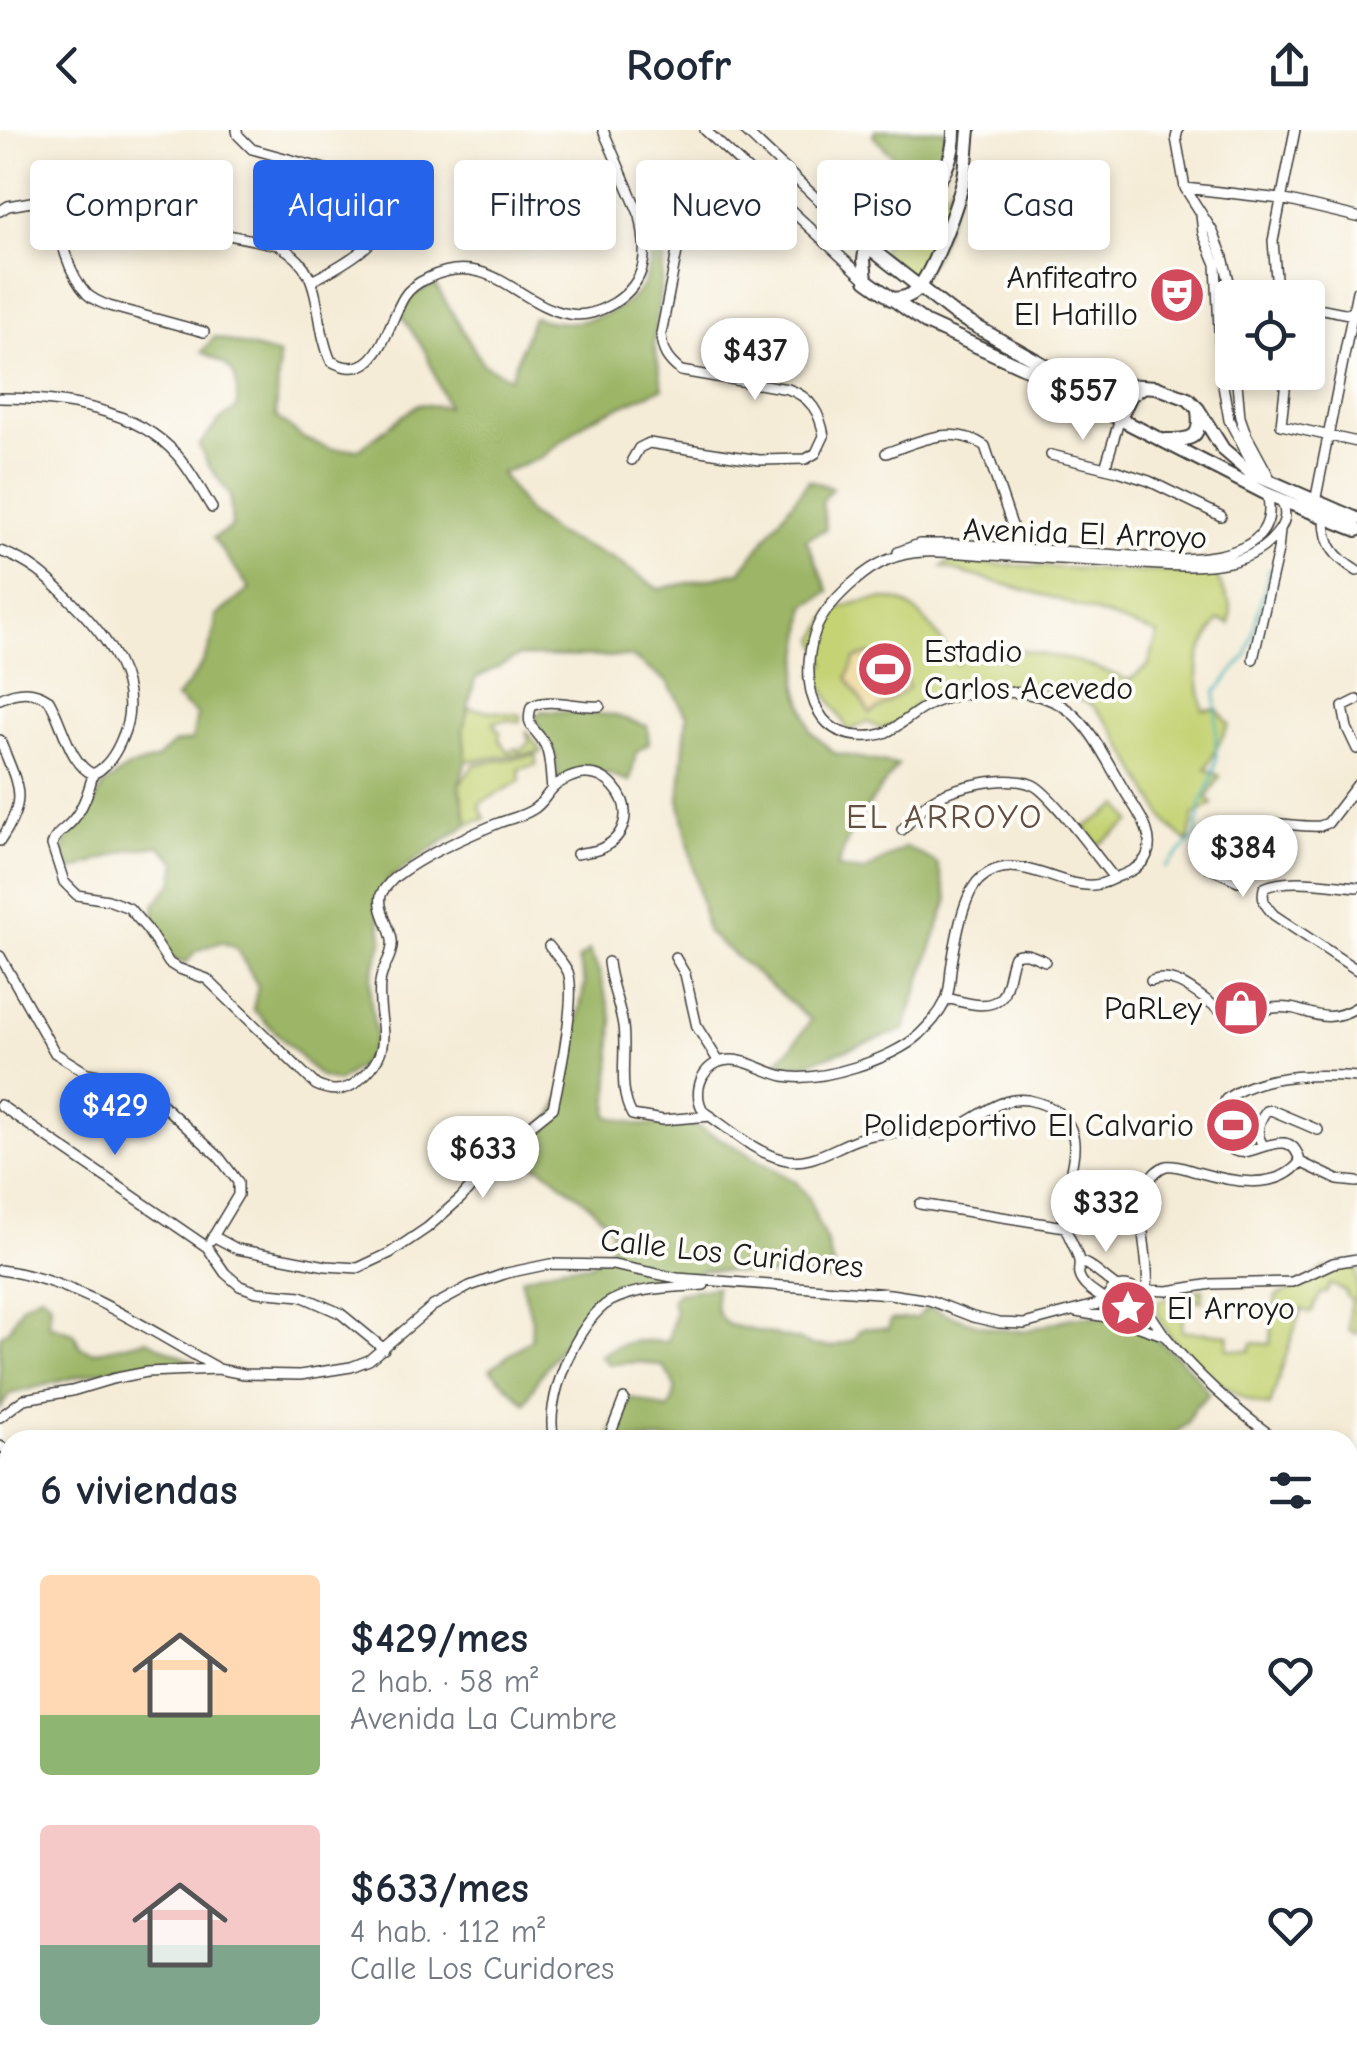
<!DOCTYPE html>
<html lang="es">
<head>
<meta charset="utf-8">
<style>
  body { margin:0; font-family:"Comic Neue",sans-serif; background:#f6f6f7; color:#1f2937; height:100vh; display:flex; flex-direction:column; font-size:38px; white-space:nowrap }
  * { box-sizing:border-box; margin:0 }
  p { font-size:32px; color:#747a83 }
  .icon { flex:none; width:55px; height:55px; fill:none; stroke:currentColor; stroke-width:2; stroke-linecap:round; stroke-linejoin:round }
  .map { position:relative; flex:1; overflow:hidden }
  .details { position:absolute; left:0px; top:1300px; width:1358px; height:642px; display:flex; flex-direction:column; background:#fff; border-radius:30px 30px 0 0; box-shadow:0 5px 15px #0003 }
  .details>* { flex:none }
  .banner { position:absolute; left:30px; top:30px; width:1298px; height:90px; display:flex; gap:20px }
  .controls { position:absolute; left:1215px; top:150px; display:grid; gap:20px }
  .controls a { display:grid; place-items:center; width:110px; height:110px; border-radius:10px; background:#fff; box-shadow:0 5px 15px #0003; font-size:50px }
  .price { position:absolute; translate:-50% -85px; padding:0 22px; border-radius:35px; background:#fff; color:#222; font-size:32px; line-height:65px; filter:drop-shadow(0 2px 5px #0008) }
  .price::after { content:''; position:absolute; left:50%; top:60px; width:30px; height:22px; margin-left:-15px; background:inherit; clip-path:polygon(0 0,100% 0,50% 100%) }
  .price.active { background:#2563eb; color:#fff }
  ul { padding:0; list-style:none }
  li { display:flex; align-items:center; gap:30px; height:250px; padding:0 40px }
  li span { display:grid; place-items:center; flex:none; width:280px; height:200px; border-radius:10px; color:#555 }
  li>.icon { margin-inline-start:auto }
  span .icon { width:120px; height:120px; fill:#fffc; stroke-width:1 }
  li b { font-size:42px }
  h2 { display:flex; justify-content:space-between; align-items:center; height:120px; padding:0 40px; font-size:42px }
  .chip { padding:0 35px; border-radius:10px; background:#fff; box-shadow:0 5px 15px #0003; font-size:35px; line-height:90px }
  .chip.active { background:#2563eb; color:#fff }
  header { display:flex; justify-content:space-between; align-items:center; height:130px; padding:0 40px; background:#fff; font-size:45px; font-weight:700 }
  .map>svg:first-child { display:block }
  .green { fill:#c5d374; stroke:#707848; stroke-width:2.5 }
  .forest { fill:#9cb566; stroke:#5c6841; stroke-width:2.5 }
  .sand { fill:#eeda9e; stroke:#857b5d; stroke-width:2.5 }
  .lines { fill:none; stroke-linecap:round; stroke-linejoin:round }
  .stream { stroke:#41b1ba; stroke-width:2.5 }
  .street-casing { stroke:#3d3b38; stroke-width:12 }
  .secondary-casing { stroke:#3d3b38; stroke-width:16 }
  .street { stroke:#fff; stroke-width:9 }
  .secondary { stroke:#fff; stroke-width:12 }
  .labels { text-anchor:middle; stroke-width:8; stroke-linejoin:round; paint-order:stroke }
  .poi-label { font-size:32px; fill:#1c1c1c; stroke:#fdfcf7; text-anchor:end }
  .street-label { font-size:32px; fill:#1c1c1c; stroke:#fdfcf7 }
  .neighbourhood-label { font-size:35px; letter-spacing:2.5px; fill:#634e42; stroke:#fdfcf7 }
</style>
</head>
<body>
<header><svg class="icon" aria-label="back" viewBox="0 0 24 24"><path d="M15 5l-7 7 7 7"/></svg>Roofr<svg class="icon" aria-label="share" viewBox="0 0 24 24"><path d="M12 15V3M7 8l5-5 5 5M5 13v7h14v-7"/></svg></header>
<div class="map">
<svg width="1357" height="1942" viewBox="0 0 1357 1942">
  <rect width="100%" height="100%" fill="#fdfcf7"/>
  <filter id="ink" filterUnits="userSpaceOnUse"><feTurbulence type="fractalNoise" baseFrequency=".01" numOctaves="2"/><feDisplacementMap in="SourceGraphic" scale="20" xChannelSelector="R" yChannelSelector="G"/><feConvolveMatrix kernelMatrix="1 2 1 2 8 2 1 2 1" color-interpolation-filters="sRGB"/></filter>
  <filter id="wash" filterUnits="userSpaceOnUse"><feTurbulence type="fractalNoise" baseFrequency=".0048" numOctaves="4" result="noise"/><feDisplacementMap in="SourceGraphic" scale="40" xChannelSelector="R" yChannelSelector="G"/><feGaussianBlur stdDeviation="2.25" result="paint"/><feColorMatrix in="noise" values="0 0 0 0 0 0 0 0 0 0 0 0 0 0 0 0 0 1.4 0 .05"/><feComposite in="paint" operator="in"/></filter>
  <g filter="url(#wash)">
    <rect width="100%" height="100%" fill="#f5ecd7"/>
    <path class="green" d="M 959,0 L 965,0 C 964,45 946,118 917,152 L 899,140 L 882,122 L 884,114 C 894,105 904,96 915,87 C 952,58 966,52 959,0 Z
      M 949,432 L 1143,442 L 1214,441 L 1231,476 L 1230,494 L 1219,490 C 1193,528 1196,536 1203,580 L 1217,579 L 1229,594 L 1206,639 L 1220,646 L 1207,668 L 1213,674 L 1194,685 L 1188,713 L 1168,695 L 1112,597 L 1091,574 L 1071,566 L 1038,558 L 956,558 L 917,573 L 899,592 L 881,599 L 867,592 L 849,601 L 814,544 L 826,534 L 816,509 L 831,482 C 849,473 888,463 906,474 C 928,487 943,514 957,534 L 972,517 L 1009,531 L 1016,519 L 1080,532 L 1129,550 L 1148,536 L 1158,504 L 1057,469 L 942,437 Z
      M 468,578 L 521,585 L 520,592 L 511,590 L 494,592 L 496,599 L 500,601 L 499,609 L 509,622 L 516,618 L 519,622 L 529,613 L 526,600 L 542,622 L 466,631 L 463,600 Z
      M 537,625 L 536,635 L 519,639 L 520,651 L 479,674 L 485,689 L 468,694 L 459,655 L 475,634 Z
      M 1120,675 L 1131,692 L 1098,715 L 1085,697 Z
      M 1340,1137 L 1354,1137 L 1357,1140 L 1357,1204 L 1349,1200 L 1349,1179 L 1352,1170 L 1345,1165 L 1347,1162 L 1330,1154 L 1326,1163 L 1321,1163 L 1311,1183 L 1301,1179 L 1270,1276 C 1237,1275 1155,1210 1157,1174 L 1160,1170 L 1203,1159 L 1202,1171 L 1183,1169 L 1182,1201 L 1229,1205 L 1227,1219 L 1250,1221 L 1252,1213 L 1270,1214 L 1276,1166 L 1303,1153 L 1324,1138 Z"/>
    <path class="forest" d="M 875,0 L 945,0 L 943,34 L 925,58 L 873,6 Z
      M 653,106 L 666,111 L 654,214 L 663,258 L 590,289 L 541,328 L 501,343 L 528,383 L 558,405 L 612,428 L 659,459 L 740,442 L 809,350 L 832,358 L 822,372 L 826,399 L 806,409 L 829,462 L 806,476 L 797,554 L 811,602 L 834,623 L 898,635 L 852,698 L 837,738 L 863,742 L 906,717 L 937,733 L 948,769 L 904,900 L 804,934 L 774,934 L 791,918 L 811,890 L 707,802 L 679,669 L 687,585 L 667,552 L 632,527 L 519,526 L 475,549 L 463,600 L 466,631 L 459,655 L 468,694 L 389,749 L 376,771 L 383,810 L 371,848 L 370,866 L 376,909 L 370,924 L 357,938 L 338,952 L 320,947 L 253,879 L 258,856 L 236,818 L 221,812 L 196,821 L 186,833 L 173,830 L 163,819 L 153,795 L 155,773 L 173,753 L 177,732 L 160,716 L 129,720 L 73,740 L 63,727 L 66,710 L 88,684 L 104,655 L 128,638 L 155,630 L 173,614 L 192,610 L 197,585 L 176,568 C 199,543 214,519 216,486 L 250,459 L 213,408 L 232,397 L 230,365 L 209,336 L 199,316 L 218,292 L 237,278 C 237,240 237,239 202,222 L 214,207 L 279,225 L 276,287 L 303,308 L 331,319 L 359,319 L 418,274 L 447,277 L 426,222 L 402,187 L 409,166 L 435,154 L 483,234 L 510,248 L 533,187 C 541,189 550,192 557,192 C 584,195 622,182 639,161 C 650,147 652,123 653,106 Z
      M 542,581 L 613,585 L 647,596 L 649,613 L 636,623 L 630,651 L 606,643 L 582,638 L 557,651 L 555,623 L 537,595 L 535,587 Z
      M 589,821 L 598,839 L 613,890 L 608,986 L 638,995 L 693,995 L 727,1012 L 796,1052 L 809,1068 L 817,1091 L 826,1110 L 837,1150 L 705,1140 L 675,1150 L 633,1156 L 601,1165 L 581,1188 L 539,1247 L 525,1273 L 490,1239 L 531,1209 L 532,1191 L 521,1148 L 563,1136 L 589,1135 L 610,1119 L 611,1098 L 591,1076 L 542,1038 L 496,1024 L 552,986 L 564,961 L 585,852 L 578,830 Z
      M 716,1157 C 715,1174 714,1185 729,1195 L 798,1210 L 811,1215 L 832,1217 L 854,1210 L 859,1201 L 865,1198 L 888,1199 L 891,1190 L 916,1188 L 928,1177 C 956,1187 988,1201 1019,1201 C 1037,1200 1055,1191 1072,1188 C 1126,1178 1181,1221 1209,1264 L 1194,1278 L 1187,1294 L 1166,1310 L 609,1310 L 622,1273 L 633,1268 L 668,1279 C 680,1260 676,1253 662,1236 L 640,1232 L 609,1234 L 600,1226 C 625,1209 639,1210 668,1212 L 675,1181 L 671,1170 L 677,1163 Z
      M 41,1164 L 51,1173 L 49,1195 L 74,1203 L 80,1217 L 94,1222 L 147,1210 L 198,1234 C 134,1227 72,1249 10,1264 L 0,1278 L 0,1206 L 9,1199 L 22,1175 Z
      M 502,1932 L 622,1932 L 622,1933 L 614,1942 L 497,1942 Z
      M 799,1933 L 799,1932 L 917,1933 L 908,1942 L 792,1942 Z"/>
    <path class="sand" d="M 869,524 C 888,527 903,539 909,558 L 870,584 L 847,548 L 855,529 Z"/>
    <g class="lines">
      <path class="stream" d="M 1165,738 L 1196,706 L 1201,673 L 1211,652 L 1216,630 L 1216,562 L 1247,525 L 1270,438"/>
    </g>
  </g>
  <g filter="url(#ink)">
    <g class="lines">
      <g class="street-casing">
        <path id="street" d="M 237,0 L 238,5 L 252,19 L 372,52 C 377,59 383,64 384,73 C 393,111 339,136 312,151
          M 705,0 L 866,150
          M 744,0 L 866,115
          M 1178,0 L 1176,8 L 1185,58 L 1213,102 L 1223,127 L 1230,155 L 1232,204
          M 1185,58 L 1281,69 L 1357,87
          M 53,73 C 59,101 66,142 87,164 C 93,170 101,173 109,176 L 204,202
          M 0,81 L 8,76 L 31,72 L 53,73 L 115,82 L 278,115 C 328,141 311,187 331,231 C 378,257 386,196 404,167 C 409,159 419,152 428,148 C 491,118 519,177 570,184 C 586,187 600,181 614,173 C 648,151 648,123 640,86 L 603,0
          M 1201,85 L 1203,103 L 1216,134 L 1221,244 L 1229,290 L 1258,344
          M 1284,168 L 1276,148 L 1273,111 L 1295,0
          M 1308,176 L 1354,185
          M 1236,242 L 1240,287 L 1246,304 L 1272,352
          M 1287,242 L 1281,295 L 1357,312
          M 0,268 C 59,268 136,278 177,325 C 191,341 201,360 212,378
          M 886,323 C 920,311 952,294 985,316 L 1020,419
          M 1051,325 L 1118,341 L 1149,351 L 1221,386
          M 632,330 L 639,318 L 649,313 L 759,330 L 806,329 L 816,323 L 824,306 C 820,283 811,267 788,259 L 681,241 C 667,230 662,222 661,204 L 679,111 C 676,90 657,89 640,86
          M 1105,338 L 1120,288
          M 1315,372 L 1357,161
          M 1325,389 C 1325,416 1335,427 1357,441
          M 0,421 C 31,432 47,447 70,470 C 106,505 145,555 122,608 C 116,623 108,637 93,644
          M 898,422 L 919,414 L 954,414 L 1180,429 C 1222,428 1281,419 1267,363
          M 1253,529 L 1278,421 L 1280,400
          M 0,569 C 17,560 33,559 49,570 C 62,592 70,635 93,644
          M 1357,570 L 1343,577 L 1347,598 L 1357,619
          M 0,610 C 17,655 30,667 0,711
          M 93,644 C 89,660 84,677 73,690 C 65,700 56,702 52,715 L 64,752 L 77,765 L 108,770 L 129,778 L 147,799 L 169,833 L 177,838 L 207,849 L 316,955 C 330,962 345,962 358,951 C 399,917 376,896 380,853 C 381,838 394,826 392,810 C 390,796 378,780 381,765 C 383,759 390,752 395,747 C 424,725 463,708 496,694 C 508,689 521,687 532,680 C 542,675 545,666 553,658 C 560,651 577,643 587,644 C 598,644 607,649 614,657 C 633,678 627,707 600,719 C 593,722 584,722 577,724
          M 552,659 C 550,645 551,627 545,615 C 536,597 525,600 531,577 C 548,566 577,578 600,576
          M 902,700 C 911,691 919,680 929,672 C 952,656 1007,644 1033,655 C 1051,663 1099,730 1114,748
          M 1238,751 L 1208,737 C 1211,728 1213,714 1220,708 C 1245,682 1289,698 1320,696 L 1328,693 L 1357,655
          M 1357,757 C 1331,755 1287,746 1264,758 C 1261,771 1266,776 1274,785 L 1357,840
          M 0,826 L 55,923 L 87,943 L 121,949 L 143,957 L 219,1027 L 238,1052 L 238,1065 L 211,1110
          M 675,827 L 685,844 L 697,897 L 719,932
          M 608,832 C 610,854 620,874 623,896 C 627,925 617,958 632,985 L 663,990 L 711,986
          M 1151,851 C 1185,839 1210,884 1243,889 C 1254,891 1262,880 1272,878 C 1307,873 1319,900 1357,877
          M 947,868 C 963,872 990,882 1002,866 C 1009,855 1009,838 1014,826 C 1024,820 1035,827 1045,831
          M 0,975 L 207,1117 L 225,1143 L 240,1156 L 257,1162 L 301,1166 L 340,1183 L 384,1219
          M 1263,1015 C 1255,1004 1258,992 1266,981 L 1271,980 L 1318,1000
          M 1300,1032 L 1338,1050 L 1357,1052
          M 920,1074 L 1065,1097
          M 213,1106 L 237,1119 L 326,1136 L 358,1138 L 390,1123 L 427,1098 L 461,1068 L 513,1010 L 553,978 C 559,950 577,867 568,842 C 564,833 555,824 549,816
          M 1080,1132 C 1091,1134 1106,1150 1117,1157
          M 0,1140 C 78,1150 148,1200 216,1237
          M1106 1174a18 18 0 1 1 36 0a18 18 0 1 1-36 0Z
          M 1147,1160 C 1151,1126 1132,1083 1149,1051 C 1152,1045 1159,1038 1166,1036 C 1176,1034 1188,1040 1197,1042 C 1228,1051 1277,1062 1300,1032 C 1293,998 1264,1019 1244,1022 C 1218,1025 1219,984 1226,969 C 1261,943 1316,944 1357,947
          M 1139,1164 L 1147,1160 L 1168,1161 L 1212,1154 L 1292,1152 L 1333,1133 L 1357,1129
          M 1106,1171 C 1097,1164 1082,1157 1079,1145 C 1078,1140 1080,1135 1079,1131 C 1075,1113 1062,1101 1063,1080 C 1065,1048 1091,1006 1056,981 C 1048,975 1037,972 1028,970 C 994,965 975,995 944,1001 C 916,1006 888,999 861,1008 C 835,1016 811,1037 782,1029 C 754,1022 728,998 704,982 C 693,965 699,940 719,932 C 741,924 763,942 784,946 C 819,953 893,929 919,905 C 929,895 939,885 945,872 C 950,862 950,849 951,839 C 955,815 962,767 979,750 C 1015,717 1056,758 1093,755 C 1101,755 1109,751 1117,747 C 1127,743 1138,739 1145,729 C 1159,706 1135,679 1124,660 C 1086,595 1076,560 992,562 C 969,562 947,566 927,576 C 901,590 891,609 859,606 C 805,603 801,535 817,497 C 824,481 841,463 855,451 C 874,434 897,423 923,422 C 946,421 969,424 991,425 C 1037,428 1082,430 1127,433 C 1161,435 1195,439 1229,432 C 1249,428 1266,418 1278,402 C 1286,391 1287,382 1281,370
          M 1142,1175 C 1152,1184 1157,1196 1166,1207 C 1197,1246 1237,1281 1277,1310
          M 1076,1182 L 1113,1188
          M 1125,1192 L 1163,1205
          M 0,1287 L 24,1269 L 72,1261 L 112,1249 L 147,1242 L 218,1239 L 244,1244 L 300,1245 L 351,1237 L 369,1230 L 433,1176 L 470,1156 L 507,1143 L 550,1134 L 613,1135 L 677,1148 L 890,1164 L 929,1170 L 973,1187 L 999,1193 L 1024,1194 L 1106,1172
          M 756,1308 L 870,1310
          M 555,1310 C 541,1276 578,1188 611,1171 C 638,1157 673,1158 704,1155
          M 608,1310 L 624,1269
          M 0,1316 L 10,1322
          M 1348,1352 L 1357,1347
          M 1348,1493 L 1357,1488
          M 0,1529 L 10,1518
          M 1348,1638 L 1357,1652
          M 1348,1689 L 1357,1714
          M 0,1781 L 10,1776
          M 0,1834 L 10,1837
          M 1348,1884 L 1357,1905
          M 681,1932 L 683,1942
          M 1205,1937 L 1215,1942
          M 485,1942 L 489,1932
          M 1296,1942 L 1297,1932"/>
      </g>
      <g class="secondary-casing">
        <path id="secondary" d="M 866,115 L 864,130 L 866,150 L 926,193 L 1029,240 L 1071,264 L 1267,364 L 1357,400
          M 866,115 L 954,184 L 1055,241 L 1096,257 L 1126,255 L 1156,257 L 1188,269 L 1198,279 L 1223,319 L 1251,343 L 1357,389
          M 866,115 C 906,82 955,57 954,0
          M 891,169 C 902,169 912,167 919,157 C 934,139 959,71 964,47 C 967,32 967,16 969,0
          M 1120,288 L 1131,265 L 1143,257
          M 1166,310 C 1191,310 1202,309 1198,281"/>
      </g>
      <use href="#street" class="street"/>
      <use href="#secondary" class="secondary"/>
    </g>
  </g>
  <defs>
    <g id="theatre-disc" transform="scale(2.875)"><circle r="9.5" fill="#d1495b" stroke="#fdfcf7"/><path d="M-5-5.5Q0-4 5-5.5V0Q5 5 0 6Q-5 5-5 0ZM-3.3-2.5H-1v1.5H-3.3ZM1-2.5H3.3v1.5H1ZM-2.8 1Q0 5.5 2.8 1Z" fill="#fff"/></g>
    <g id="stadium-disc" transform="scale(2.875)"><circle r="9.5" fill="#d1495b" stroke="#fdfcf7"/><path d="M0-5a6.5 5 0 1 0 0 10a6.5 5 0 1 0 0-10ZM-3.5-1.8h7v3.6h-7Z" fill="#fff"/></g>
    <g id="shop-disc" transform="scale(2.875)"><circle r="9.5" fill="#d1495b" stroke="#fdfcf7"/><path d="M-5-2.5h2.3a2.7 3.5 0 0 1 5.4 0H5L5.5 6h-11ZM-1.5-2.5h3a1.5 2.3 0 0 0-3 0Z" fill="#fff"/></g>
    <g id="sight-disc" transform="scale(2.875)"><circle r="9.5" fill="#d1495b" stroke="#fdfcf7"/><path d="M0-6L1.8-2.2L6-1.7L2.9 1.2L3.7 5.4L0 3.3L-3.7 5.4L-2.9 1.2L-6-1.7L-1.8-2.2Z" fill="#fff"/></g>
  </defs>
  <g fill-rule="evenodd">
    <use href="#theatre-disc" x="1177" y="165"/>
    <use href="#stadium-disc" x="885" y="539"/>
    <use href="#shop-disc" x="1241" y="878"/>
    <use href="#stadium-disc" x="1233" y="995"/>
    <use href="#sight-disc" x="1128" y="1178"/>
  </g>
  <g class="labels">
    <g class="poi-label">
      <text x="1138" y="158">Anfiteatro<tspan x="1138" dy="37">El Hatillo</tspan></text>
      <text x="924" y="532" text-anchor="start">Estadio<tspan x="924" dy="37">Carlos Acevedo</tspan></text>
      <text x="1202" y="889">PaRLey</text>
      <text x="1194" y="1006">Polideportivo El Calvario</text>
      <text x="1167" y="1189" text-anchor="start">El Arroyo</text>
    </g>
    <g class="street-label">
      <text transform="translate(1085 403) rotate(2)" y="11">Avenida El Arroyo</text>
      <text transform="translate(732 1123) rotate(6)" y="11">Calle Los Curidores</text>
    </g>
    <g class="neighbourhood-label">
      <text x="945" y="698">EL ARROYO</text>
    </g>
  </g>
</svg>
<div class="controls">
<a><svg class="icon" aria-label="locate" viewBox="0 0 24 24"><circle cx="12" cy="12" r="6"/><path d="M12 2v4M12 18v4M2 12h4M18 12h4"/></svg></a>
</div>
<b class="price" style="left:755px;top:273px">$437</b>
<b class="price" style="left:1083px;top:313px">$557</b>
<b class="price" style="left:1243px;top:770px">$384</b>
<b class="price active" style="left:115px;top:1028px">$429</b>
<b class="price" style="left:483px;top:1071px">$633</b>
<b class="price" style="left:1106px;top:1125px">$332</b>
<div class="banner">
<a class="chip">Comprar</a>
<a class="chip active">Alquilar</a>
<a class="chip">Filtros</a>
<a class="chip">Nuevo</a>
<a class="chip">Piso</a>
<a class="chip">Casa</a>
</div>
<section class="details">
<h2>6 viviendas<svg class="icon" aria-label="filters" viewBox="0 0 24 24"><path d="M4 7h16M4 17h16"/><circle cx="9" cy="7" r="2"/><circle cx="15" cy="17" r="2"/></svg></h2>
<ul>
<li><span style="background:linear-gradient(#ffd9b3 70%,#8fb573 0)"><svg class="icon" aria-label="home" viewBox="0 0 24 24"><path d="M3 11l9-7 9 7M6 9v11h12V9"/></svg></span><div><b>$429/mes</b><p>2 hab. · 58 m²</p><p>Avenida La Cumbre</p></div><svg class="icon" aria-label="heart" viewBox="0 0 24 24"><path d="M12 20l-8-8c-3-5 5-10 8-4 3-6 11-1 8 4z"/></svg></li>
<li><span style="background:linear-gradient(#f6c9c9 60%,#7fa58c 0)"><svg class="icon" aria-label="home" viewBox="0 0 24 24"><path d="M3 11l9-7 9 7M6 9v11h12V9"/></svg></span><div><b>$633/mes</b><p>4 hab. · 112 m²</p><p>Calle Los Curidores</p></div><svg class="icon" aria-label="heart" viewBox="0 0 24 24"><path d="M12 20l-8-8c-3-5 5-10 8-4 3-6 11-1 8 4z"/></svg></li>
</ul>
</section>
</div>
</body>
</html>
